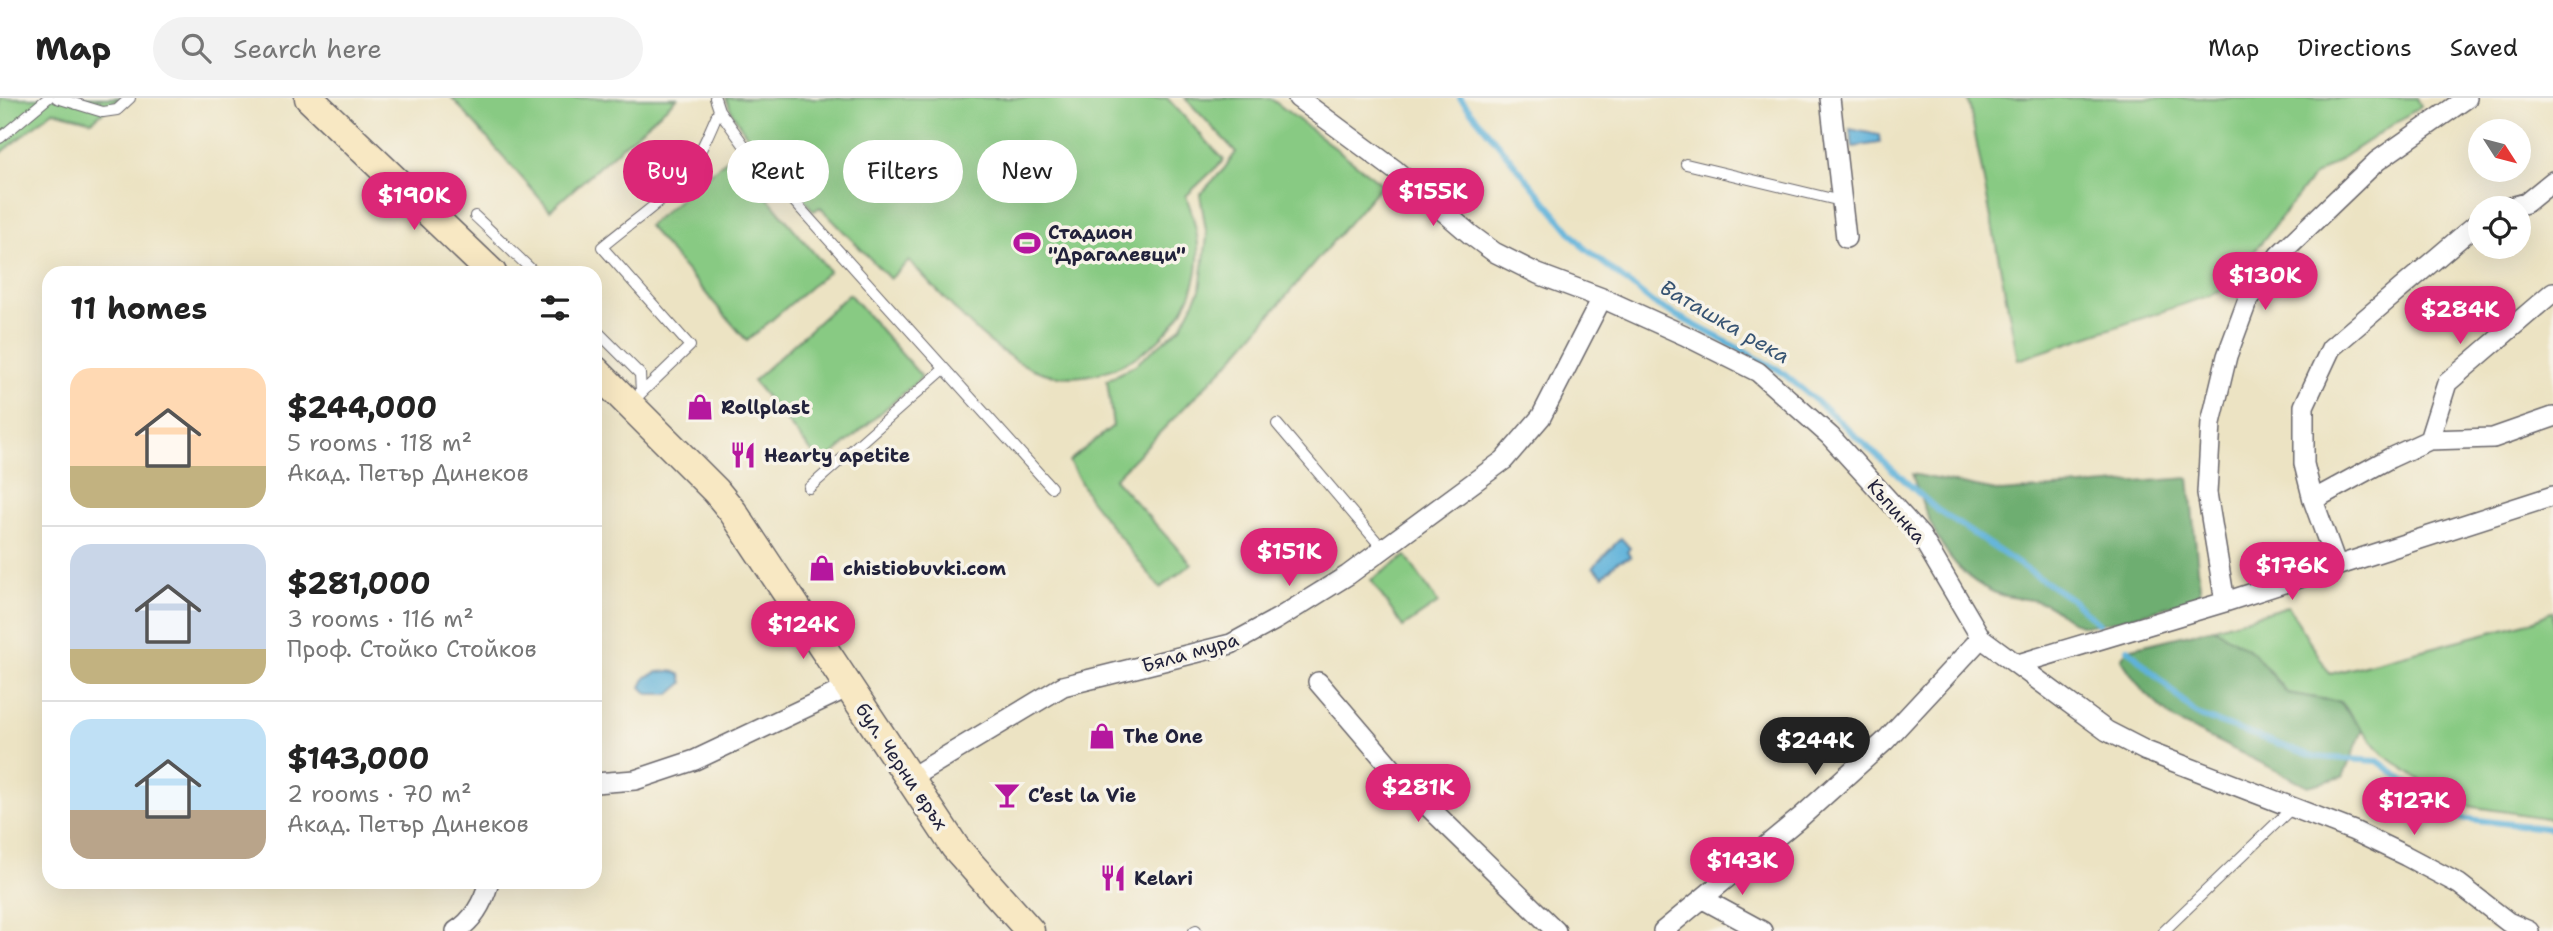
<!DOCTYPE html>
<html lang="en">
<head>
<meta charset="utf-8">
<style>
  body { margin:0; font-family:"Shantell Sans",sans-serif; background:#f2f2f2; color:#222; height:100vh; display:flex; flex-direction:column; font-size:26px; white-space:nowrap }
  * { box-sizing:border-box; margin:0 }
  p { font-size:23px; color:#767676 }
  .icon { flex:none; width:38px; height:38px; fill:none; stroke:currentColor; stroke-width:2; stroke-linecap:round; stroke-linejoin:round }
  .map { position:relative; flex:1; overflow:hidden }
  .side { position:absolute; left:42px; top:168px; width:560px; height:623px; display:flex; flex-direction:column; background:#fff; border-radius:21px; box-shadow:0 7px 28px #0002 }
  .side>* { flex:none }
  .banner { position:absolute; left:623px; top:42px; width:665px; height:63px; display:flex; gap:14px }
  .needle { width:46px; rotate:126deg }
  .fabs { position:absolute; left:2468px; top:21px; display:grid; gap:14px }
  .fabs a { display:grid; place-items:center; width:63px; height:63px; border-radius:50%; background:#fff; box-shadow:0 7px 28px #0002; font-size:35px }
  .price { position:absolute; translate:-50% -60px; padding:0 16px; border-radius:24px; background:#db2777; color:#fff; font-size:23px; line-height:46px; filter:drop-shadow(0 2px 4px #0008) }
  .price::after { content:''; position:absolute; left:50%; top:42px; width:21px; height:16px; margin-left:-10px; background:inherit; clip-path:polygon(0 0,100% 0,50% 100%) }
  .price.current { background:#222; color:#fff }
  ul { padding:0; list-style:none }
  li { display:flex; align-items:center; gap:21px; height:175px; padding:0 28px }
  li+li { border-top:2px solid #e0e0e0 }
  li span { display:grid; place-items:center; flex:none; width:196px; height:140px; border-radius:21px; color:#555 }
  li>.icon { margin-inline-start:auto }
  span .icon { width:84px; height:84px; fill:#fffc; stroke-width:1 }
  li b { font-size:30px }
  h2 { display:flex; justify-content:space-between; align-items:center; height:84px; padding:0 28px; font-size:30px }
  .pill { padding:0 24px; border-radius:32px; background:#fff; box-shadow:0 7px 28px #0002; font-size:24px; line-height:63px }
  .pill.current { background:#db2777; color:#fff }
  header { display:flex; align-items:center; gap:42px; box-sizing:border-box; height:98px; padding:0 35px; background:#fff; border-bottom:2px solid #e0e0e0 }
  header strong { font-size:33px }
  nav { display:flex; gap:38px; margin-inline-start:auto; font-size:24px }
  .search { width:490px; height:63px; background:#f2f2f2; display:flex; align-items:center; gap:18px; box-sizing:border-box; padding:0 24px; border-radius:38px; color:#767676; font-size:26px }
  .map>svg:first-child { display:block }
  .green { fill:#88ca83; stroke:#55765f; stroke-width:2 }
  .forest { fill:#6eae71; stroke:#486856; stroke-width:2 }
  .water { fill:#5fb2da; stroke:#406a8a; stroke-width:2 }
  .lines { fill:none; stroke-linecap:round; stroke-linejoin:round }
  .stream { stroke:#5fb2da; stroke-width:6 }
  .lane-casing { stroke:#69666b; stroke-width:12 }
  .street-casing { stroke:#69666b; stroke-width:22 }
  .secondary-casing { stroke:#69666b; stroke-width:31 }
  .lane { stroke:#fff; stroke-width:10 }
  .street { stroke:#fff; stroke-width:19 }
  .secondary { stroke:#f8e8c3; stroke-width:28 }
  .labels { text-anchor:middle; stroke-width:7; stroke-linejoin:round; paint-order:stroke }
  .poi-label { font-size:19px; font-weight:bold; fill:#22223b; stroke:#f7f3e8; text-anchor:start }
  .street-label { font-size:19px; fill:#22223b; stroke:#f7f3e8 }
  .water-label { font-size:21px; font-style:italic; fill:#375473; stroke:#f7f3e8 }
</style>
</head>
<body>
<header>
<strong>Map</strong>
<div class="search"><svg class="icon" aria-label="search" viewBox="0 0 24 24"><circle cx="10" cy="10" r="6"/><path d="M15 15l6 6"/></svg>Search here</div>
<nav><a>Map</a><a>Directions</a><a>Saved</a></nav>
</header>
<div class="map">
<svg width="2553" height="833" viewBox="0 0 2553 833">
  <rect width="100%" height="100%" fill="#f7f3e8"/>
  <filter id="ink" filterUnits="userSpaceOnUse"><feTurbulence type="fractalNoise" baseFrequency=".0143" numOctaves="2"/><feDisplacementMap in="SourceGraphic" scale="14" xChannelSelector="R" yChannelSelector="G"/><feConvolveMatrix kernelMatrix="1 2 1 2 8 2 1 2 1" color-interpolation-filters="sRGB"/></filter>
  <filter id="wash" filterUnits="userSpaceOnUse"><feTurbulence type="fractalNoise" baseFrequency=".00686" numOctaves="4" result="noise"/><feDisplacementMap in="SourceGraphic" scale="28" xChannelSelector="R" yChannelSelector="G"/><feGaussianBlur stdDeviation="1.57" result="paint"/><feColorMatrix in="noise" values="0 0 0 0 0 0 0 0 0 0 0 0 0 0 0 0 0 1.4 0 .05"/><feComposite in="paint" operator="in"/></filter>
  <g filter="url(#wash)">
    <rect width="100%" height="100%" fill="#ece3c3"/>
    <path class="green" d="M 0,0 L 120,0 L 92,23 L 53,13 L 0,56 Z
      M 452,0 L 677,0 L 550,112 Z
      M 726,0 L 1167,0 L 1224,62 L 1186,98 C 1197,127 1203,155 1194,186 C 1177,247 1099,296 1038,273 C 987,254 947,201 909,163 L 890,181 L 820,109 L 814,113 C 786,82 739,38 726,0 Z
      M 1185,0 L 1270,0 L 1382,86 L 1234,259 L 1114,381 L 1192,466 L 1160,490 L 1089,400 L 1069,363 L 1113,328 L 1107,282 L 1135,267 L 1181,229 L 1200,192 L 1207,139 L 1200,96 L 1224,71 L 1236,54 Z
      M 1968,0 L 2417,0 L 2421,8 L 2313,79 L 2223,193 L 2018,262 Z
      M 732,57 L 829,173 L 747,243 L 648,128 Z
      M 849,196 L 922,279 L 822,366 L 753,283 Z
      M 1406,458 L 1438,505 L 1403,529 L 1371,482 Z
      M 2288,508 L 2330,576 L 2533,523 L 2553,513 L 2553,721 L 2455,706 L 2384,657 L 2340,604 L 2287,595 L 2254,555 L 2214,530 Z"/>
    <path class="forest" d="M 1912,376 L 2001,394 L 2189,380 L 2201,499 C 2179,505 2098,531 2081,527 C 2068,524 2056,510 2044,505 C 2030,500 2015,501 2001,497 C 1948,479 1928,425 1912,376 Z
      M 2214,530 L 2254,555 L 2287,595 L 2339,604 L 2363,632 L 2343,679 L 2308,688 L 2174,622 L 2142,592 L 2121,561 L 2128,551 Z"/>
    <path class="water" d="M 1850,31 L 1879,37 L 1880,45 L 1853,49 Z
      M 1621,440 L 1630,450 L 1627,454 L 1631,459 L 1618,463 L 1603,478 L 1593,469 Z
      M 672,573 L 681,577 L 683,585 L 670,596 L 648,596 L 641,589 L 646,579 L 658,574 Z"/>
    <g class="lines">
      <path class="stream" d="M 1460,0 L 1582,148 L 1653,205 L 1779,272 L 1826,311 L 1936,411 L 2071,501 L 2099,526
        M 2128,551 L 2197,617 L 2316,659 L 2378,663 L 2452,719 L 2553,731"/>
    </g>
  </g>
  <g filter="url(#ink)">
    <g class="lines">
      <g class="lane-casing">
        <path id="lane" d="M 57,0 L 103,14 L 117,12 L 130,0
          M 719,12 L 746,50 L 1051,389
          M 0,40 L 48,0
          M 1686,66 L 1841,103
          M 475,118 L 535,175
          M 595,231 L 640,276 L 641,294
          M 630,306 L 690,248 L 602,149 C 631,124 667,102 689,72 C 702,54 710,32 719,12 L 715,0
          M 1277,326 L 1383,451
          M 809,390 L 944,271
          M 1194,833 L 1196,832
          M 2164,833 L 2291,711"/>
      </g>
      <g class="street-casing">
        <path id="street" d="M 1298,0 L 1395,72 L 1471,137 L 1494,154 L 1538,176 L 1602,200 L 1684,237 L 1758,274 L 1830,338 L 1921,438 L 1981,540 L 2107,633 L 2146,653 L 2354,733 L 2406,758 L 2459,786 L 2508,824 L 2529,833
          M 1830,0 L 1846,140
          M 2507,110 L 2526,105 L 2553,83
          M 2429,342 L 2447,285 L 2553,194
          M 2313,402 L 2390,360 L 2429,342 L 2493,340 L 2553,319
          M 2337,468 L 2313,402 L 2304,366 L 2304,308 L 2331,250 L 2480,123
          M 2225,504 L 2207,395 L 2211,325 L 2227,258 L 2247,204 L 2279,157 L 2377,63 L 2467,0
          M 2018,566 L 2225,504 L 2553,398
          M 1318,584 L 1407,688 L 1556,833
          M 910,680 L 1063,588 L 1231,546 L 1277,521 L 1348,477 L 1504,362 L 1541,319 L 1602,200
          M 595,685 L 635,682 L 695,662 L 849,589
          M 1703,801 L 1762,833
          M 456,833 C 474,822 483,805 489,784
          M 1663,833 L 1802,718 L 1885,643 L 1981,540"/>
      </g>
      <g class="secondary-casing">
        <path id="secondary" d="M 309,0 L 492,175
          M 595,272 L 716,393 L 733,414 L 955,749 L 1030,833"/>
      </g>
      <use href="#lane" class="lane"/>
      <use href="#street" class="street"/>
      <use href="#secondary" class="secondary"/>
    </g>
  </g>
  <defs>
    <g id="stadium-bare" transform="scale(2.1)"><path d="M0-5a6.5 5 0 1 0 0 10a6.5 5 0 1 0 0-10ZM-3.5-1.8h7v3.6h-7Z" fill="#b5179e" stroke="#f7f3e8" stroke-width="2.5" paint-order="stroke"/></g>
    <g id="shop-bare" transform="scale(2.1)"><path d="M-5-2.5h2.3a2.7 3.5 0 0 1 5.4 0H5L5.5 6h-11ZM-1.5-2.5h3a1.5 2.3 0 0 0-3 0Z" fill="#b5179e" stroke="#f7f3e8" stroke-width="2.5" paint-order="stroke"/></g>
    <g id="restaurant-bare" transform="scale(2.1)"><path d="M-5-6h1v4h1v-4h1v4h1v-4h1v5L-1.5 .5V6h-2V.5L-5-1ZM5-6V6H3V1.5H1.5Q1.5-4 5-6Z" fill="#b5179e" stroke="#f7f3e8" stroke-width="2.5" paint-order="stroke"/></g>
    <g id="bar-bare" transform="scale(2.1)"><path d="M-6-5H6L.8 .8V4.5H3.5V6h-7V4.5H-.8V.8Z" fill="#b5179e" stroke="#f7f3e8" stroke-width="2.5" paint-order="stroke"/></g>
  </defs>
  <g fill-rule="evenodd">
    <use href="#stadium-bare" x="1027" y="145"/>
    <use href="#shop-bare" x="700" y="309"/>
    <use href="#restaurant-bare" x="743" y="357"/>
    <use href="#shop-bare" x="822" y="470"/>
    <use href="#shop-bare" x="1102" y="638"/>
    <use href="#bar-bare" x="1007" y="697"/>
    <use href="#restaurant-bare" x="1113" y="780"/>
  </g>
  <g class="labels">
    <g class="poi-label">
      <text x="1048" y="141">Стадион<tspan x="1048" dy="22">"Драгалевци"</tspan></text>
      <text x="721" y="316">Rollplast</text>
      <text x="764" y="364">Hearty apetite</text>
      <text x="843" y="477">chistiobuvki.com</text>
      <text x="1123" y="645">The One</text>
      <text x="1028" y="704">C’est la Vie</text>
      <text x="1134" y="787">Kelari</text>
    </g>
    <g class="street-label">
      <text transform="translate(1897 413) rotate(49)" y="7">Къпинка</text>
      <text transform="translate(1190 554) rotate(-16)" y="7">Бяла мура</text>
      <text transform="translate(902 668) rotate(56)" y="7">бул. Черни връх</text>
    </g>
    <g class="water-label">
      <text transform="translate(1725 224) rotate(30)" y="7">Ваташка река</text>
    </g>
  </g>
</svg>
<div class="fabs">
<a><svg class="needle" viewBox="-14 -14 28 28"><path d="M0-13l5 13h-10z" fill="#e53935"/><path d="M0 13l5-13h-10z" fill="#767676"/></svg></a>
<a><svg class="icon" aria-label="locate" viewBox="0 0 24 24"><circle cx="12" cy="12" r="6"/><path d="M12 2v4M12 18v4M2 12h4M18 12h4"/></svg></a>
</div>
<b class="price" style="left:1433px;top:130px">$155K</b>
<b class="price" style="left:414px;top:134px">$190K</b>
<b class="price" style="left:2265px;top:214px">$130K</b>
<b class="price" style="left:2460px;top:248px">$284K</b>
<b class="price" style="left:1289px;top:490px">$151K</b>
<b class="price" style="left:2292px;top:504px">$176K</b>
<b class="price" style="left:803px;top:563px">$124K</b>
<b class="price current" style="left:1815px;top:679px">$244K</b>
<b class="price" style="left:1418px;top:726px">$281K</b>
<b class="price" style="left:2414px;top:739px">$127K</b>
<b class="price" style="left:1742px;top:799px">$143K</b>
<div class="banner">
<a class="pill current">Buy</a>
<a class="pill">Rent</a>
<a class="pill">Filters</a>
<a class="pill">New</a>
</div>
<section class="side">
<h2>11 homes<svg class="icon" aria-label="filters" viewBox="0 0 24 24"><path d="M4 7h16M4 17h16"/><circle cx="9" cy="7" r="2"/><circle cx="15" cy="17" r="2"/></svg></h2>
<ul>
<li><span style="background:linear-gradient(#ffd9b3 70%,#c2b280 0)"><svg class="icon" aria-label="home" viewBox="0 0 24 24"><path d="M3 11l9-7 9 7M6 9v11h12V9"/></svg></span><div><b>$244,000</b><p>5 rooms · 118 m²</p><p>Акад. Петър Динеков</p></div></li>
<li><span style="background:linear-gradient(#c9d6e8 75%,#c2b280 0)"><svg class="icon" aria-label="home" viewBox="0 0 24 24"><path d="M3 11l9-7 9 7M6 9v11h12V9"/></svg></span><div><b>$281,000</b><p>3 rooms · 116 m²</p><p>Проф. Стойко Стойков</p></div></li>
<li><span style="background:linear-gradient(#bfe0f5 65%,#b9a48a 0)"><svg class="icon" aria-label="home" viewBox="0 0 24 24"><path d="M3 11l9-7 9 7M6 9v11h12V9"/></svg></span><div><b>$143,000</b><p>2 rooms · 70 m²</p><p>Акад. Петър Динеков</p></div></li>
</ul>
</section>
</div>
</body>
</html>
